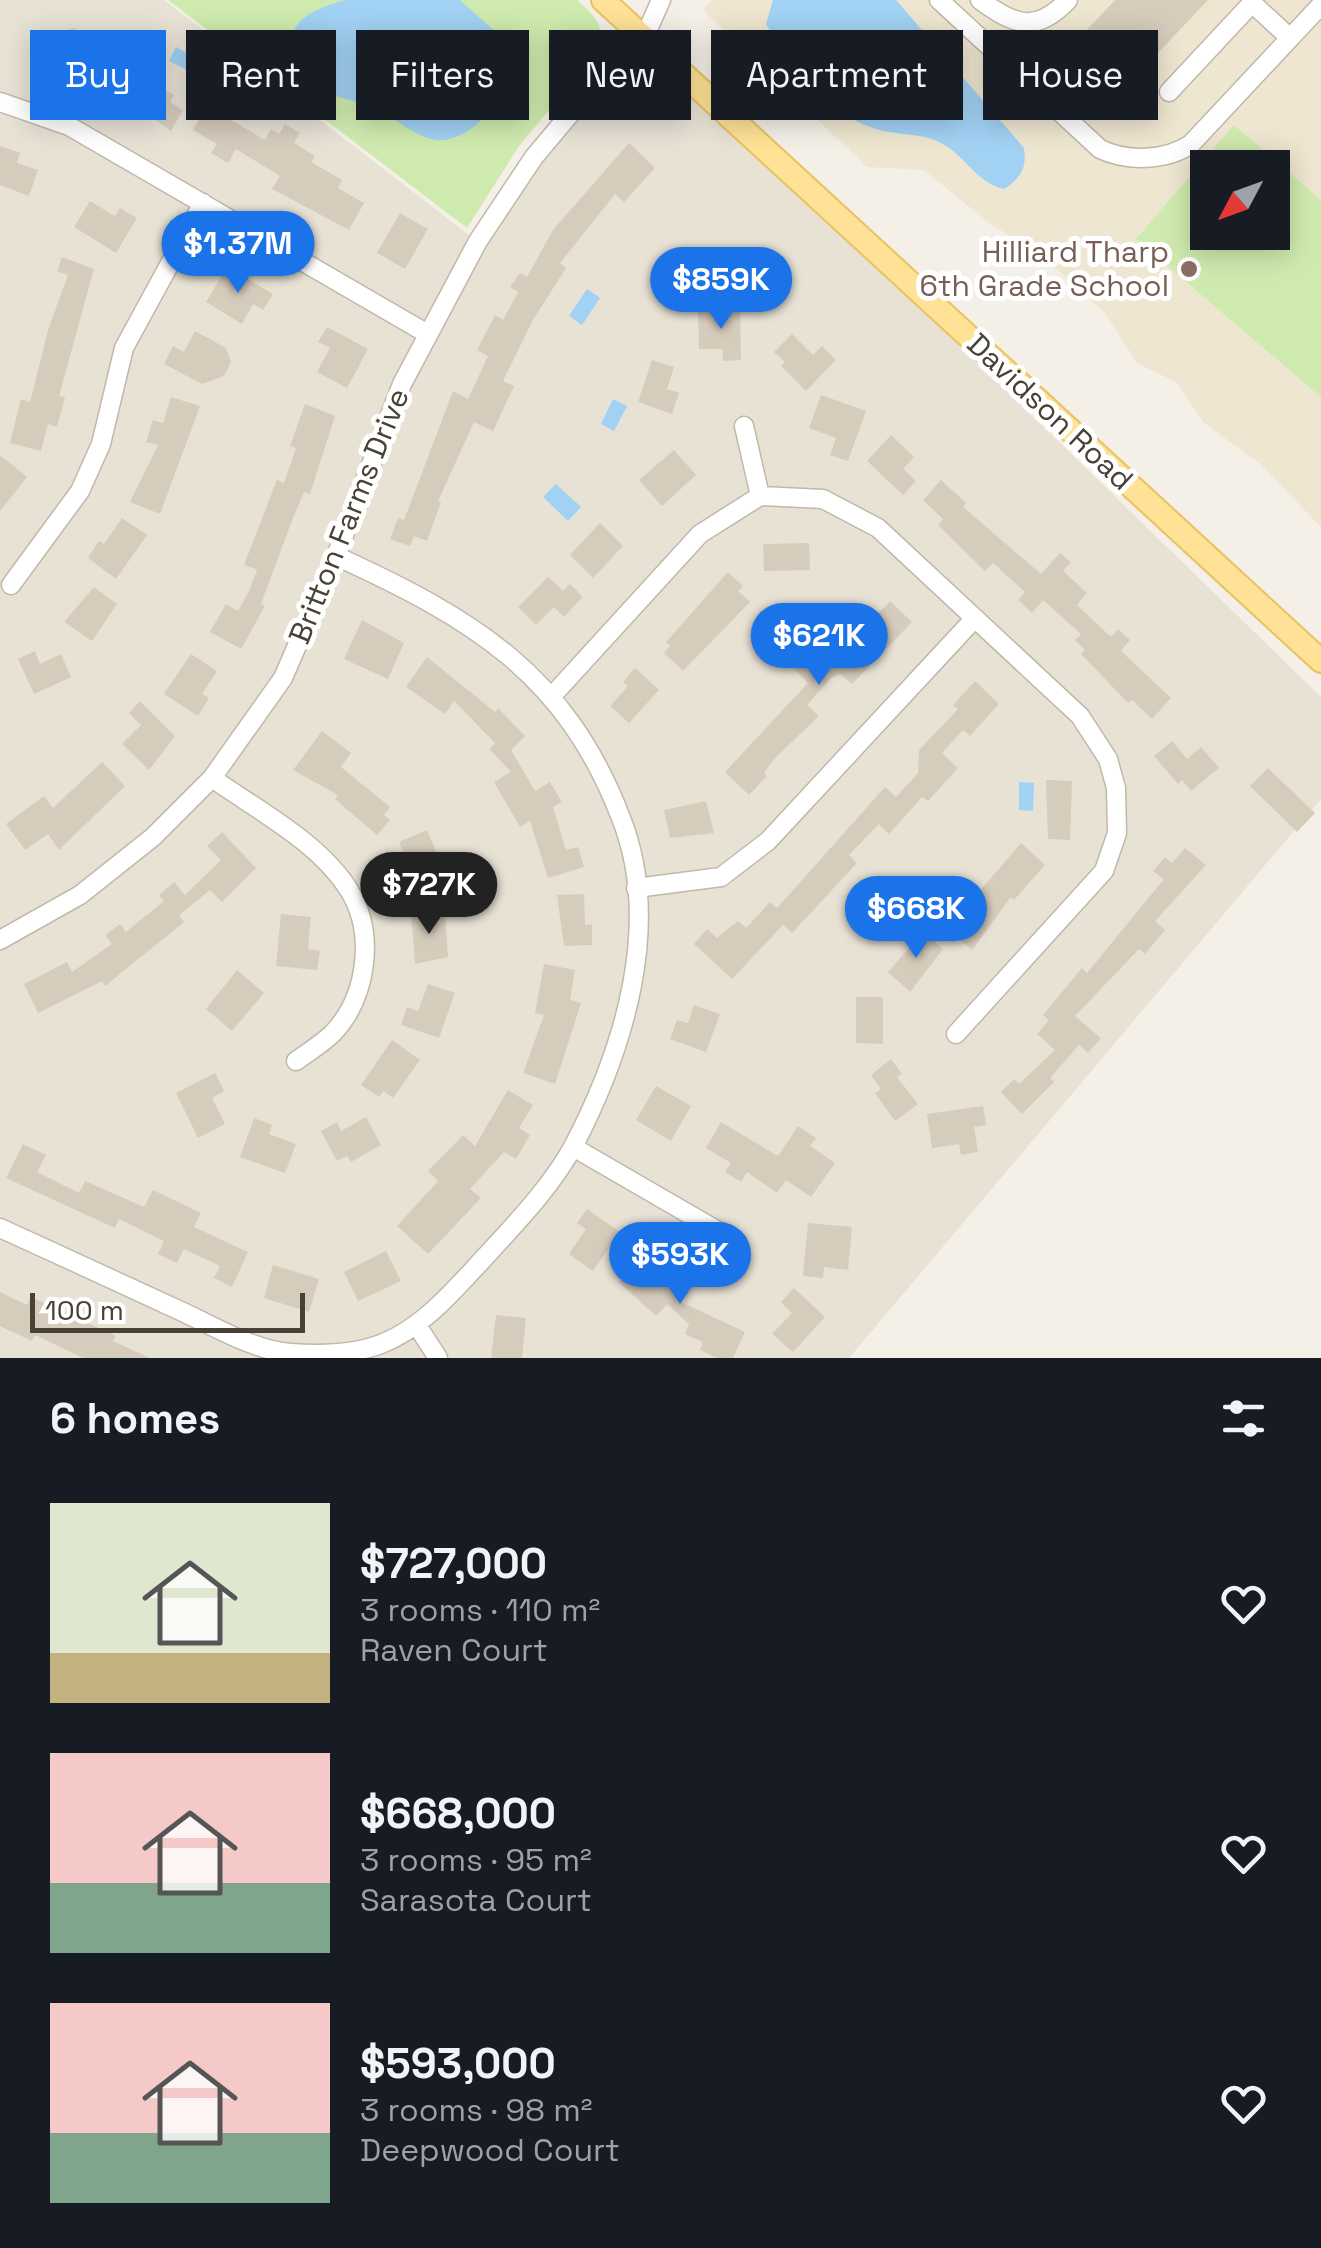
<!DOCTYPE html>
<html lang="en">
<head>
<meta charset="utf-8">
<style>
  body { margin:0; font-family:"Space Grotesk",sans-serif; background:#242831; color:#f1f3f6; height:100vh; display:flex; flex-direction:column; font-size:38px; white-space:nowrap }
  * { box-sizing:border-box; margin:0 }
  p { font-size:32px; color:#9ea1a6 }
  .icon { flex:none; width:55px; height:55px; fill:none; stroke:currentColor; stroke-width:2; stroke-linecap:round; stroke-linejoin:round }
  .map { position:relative; height:1358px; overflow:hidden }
  .panel { display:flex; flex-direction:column; background:#171b24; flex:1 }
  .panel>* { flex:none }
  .hud { position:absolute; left:30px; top:30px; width:1262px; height:90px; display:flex; gap:20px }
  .needle { width:65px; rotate:229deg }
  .fabs { position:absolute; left:1190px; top:150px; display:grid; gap:20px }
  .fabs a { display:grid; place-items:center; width:100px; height:100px; border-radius:0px; background:#171b24; box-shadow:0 5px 25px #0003; font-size:50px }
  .scale { position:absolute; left:30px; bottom:25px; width:275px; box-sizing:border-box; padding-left:10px; border:5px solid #474136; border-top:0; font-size:28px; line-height:35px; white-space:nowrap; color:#474136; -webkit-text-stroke:8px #fff; paint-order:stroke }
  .price { position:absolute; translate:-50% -85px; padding:0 22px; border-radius:35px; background:#1a73e8; color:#fff; font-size:32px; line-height:65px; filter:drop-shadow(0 2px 5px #0008) }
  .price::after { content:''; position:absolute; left:50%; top:60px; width:30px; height:22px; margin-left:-15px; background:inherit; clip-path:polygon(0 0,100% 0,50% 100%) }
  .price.active { background:#222; color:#fff }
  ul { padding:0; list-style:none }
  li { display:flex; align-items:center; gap:30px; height:250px; padding:0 50px }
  li span { display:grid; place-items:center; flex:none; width:280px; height:200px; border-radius:0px; color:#555 }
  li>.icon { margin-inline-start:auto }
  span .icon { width:120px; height:120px; fill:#fffc; stroke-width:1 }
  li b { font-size:42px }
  h2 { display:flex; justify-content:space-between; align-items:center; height:120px; padding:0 50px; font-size:42px }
  .pill { padding:0 35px; border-radius:0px; background:#171b24; box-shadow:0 5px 25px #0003; font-size:35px; line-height:90px }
  .pill.active { background:#1a73e8; color:#fff }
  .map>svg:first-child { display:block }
  .residential { fill:#e8e2d5 }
  .education { fill:#eee6d0; fill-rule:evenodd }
  .green { fill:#cfeaae; fill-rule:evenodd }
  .water { fill:#a1d1f3 }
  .building { fill:#d6ccbc }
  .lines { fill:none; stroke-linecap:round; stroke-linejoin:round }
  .minor-casing { stroke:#c0b8a9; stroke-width:21 }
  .major-casing { stroke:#e8c161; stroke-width:26 }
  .minor { stroke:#fff; stroke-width:18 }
  .major { stroke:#ffe295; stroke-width:22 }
  .education-dot { fill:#8d6e63; stroke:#fff; stroke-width:4 }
  .labels { text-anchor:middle; stroke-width:10; stroke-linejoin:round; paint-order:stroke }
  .education-label { font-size:30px; fill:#785e54; stroke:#fff; text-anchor:end }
  .street-label { font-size:30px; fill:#474136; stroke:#fff }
</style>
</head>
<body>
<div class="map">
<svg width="1321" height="1358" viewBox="0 0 1321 1358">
  <rect width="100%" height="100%" fill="#f4f0e7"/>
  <path class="residential" d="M 0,0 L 164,0 L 477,241 L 644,38 L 1321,697 L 1321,799 L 849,1358 L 0,1358 Z"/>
  <path class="education" d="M 712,0 L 1321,0 L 1321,527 L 1259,463 L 1204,423 L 1176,382 L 1137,363 L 1105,313 L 1040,254 L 989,223 L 924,170 L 867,167 L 703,10 ZM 1208,168 L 1272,168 L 1272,232 L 1208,232 Z"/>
  <path class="green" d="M 168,0 L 577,0 C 594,15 606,26 600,50 L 519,146 L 467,228 Z
    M 1234,125 L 1321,200 L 1321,397 L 1136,239 ZM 1208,168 L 1272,168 L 1272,232 L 1208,232 Z"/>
  <path class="water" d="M 346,0 L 460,0 L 518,52 C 516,84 475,144 437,140 C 418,139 394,117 376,109 C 358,100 335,98 318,89 C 308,83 299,68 295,58 C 281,21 315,8 346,0 Z
    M 773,0 L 896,0 L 1024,148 C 1027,168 1021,178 1004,189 C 978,184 965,156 943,144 C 921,132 899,136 876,129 C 828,115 790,65 766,24 Z
    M 176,47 L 204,62 L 197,75 L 169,61 Z
    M706 296a11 11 0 1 1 22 0a11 11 0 1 1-22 0Z
    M 587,289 L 600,298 L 582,325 L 569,316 Z
    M 613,399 L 627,406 L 614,431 L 601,424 Z
    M 556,484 L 581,507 L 568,521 L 543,497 Z
    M 1019,782 L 1034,783 L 1033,811 L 1019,810 Z"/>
  <path class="building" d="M 1115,0 L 1208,0 L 1105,109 L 1055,64 Z
    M 75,28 L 77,35 L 90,31 L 101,71 L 71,79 L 64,52 L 58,54 L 52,34 Z
    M 144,78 L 174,95 L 170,102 L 183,110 L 171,131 L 130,102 Z
    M 207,106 L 265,140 L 271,129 L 279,134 L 285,124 L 300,133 L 294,143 L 315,156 L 311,162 L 342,180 L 338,188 L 364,203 L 349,230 L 272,189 L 280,176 L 236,149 L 228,163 L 211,153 L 217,144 L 193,130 Z
    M 629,143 L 655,168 L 624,202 L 615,194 L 560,263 L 566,268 L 533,320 L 503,381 L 514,386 L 493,431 L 474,422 L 438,501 L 441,502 L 427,541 L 414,536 L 410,546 L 390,539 L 398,518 L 404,520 L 453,391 L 468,399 L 488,356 L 477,350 L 495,315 L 503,320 L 518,292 L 510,287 L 520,273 L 527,277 L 553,230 Z
    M 0,146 L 20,153 L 17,163 L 38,170 L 29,196 L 0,185 Z
    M 90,201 L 115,216 L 120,208 L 137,218 L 116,253 L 74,227 Z
    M 400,213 L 428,229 L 405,269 L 377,253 Z
    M 62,257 L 94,269 L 59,396 L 65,397 L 57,427 L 48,424 L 41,451 L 10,443 L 21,399 L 30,402 L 48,330 L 68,275 L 57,271 Z
    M 227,267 L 273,294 L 263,310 L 253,304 L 242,324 L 206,302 Z
    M 740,308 L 741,360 L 723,361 L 722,349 L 699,349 L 698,309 Z
    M 327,327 L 368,349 L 347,388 L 317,372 L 330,348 L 318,342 Z
    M 195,331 L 226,348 L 231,362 L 224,376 L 202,384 L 164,364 L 173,346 L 184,352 Z
    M 792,334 L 813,355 L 822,346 L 836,360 L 806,391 L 781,366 L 785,362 L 774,352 Z
    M 652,360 L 674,367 L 667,389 L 679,393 L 672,414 L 638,402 Z
    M 821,395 L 866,411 L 848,461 L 830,455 L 836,438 L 809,428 Z
    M 171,397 L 200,406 L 160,514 L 130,502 L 158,445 L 146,442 L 153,420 L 163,423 Z
    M 305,404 L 335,416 L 310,494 L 304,492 L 291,523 L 261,604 L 265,606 L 241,649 L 210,632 L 226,604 L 238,611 L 249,591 L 257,570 L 244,565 L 277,480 L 284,483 L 296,448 L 290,446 Z
    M 891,435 L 914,457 L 903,469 L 916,481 L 903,495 L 867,461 Z
    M 674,450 L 696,475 L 662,506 L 639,480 Z
    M 0,455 L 27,477 L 0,511 Z
    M 941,480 L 966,503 L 963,507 L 1041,574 L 1060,553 L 1071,562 L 1063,571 L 1087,593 L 1077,605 L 1111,637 L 1118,629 L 1130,640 L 1121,651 L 1171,698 L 1152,719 L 1132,700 L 1128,703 L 1081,654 L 1085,650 L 1075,640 L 1081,634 L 1043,600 L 1032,613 L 1018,600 L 1025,592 L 993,563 L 985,571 L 938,525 L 943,519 L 923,500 Z
    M 122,518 L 147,535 L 116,579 L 88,558 L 99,541 L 104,544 Z
    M 600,523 L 623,546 L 593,578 L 570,555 Z
    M 809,543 L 810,570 L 764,571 L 763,544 Z
    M 728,572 L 743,586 L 738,591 L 750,602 L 683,671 L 664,653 L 670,646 L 666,642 Z
    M 548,577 L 563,591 L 570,584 L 583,597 L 564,617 L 554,607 L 536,625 L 518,607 Z
    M 94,587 L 117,604 L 92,641 L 64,622 Z
    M 890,601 L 912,622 L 852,684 L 840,674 L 831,678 L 807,705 L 819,716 L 774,759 L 764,773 L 767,776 L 749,795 L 725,772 L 808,683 L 794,669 L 827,633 L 837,643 L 864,613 L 872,620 Z
    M 362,620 L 404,643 L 388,679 L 344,659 Z
    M 35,651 L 40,664 L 61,654 L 71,677 L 34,694 L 18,659 Z
    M 191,654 L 217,671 L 202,694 L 209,698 L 198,716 L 164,694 Z
    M 427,657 L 495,712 L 498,708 L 525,736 L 511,750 L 535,791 L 550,782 L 562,802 L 553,807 L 566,850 L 578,847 L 584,867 L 548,878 L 530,821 L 520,827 L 494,782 L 511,772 L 489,749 L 495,743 L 454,701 L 445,714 L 406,687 Z
    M 635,668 L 659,690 L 629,723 L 610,706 L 628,686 L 623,682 Z
    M 975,681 L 999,704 L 970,736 L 963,730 L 942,753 L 958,768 L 928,801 L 922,797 L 889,834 L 879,824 L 849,855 L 857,863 L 792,933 L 783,925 L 732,979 L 694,944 L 707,929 L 717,938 L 738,921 L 746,928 L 770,902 L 777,908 L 885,787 L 896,797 L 918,773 L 919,750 L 958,709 L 953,705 Z
    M 140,701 L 175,736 L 149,770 L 122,744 L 141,725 L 129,713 Z
    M 322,731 L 351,753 L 341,767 L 390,807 L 384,815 L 390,820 L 377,835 L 335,799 L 338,795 L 293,770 Z
    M 1172,741 L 1187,759 L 1201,747 L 1219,768 L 1191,791 L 1182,780 L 1178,784 L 1154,756 Z
    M 102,762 L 125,786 L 59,850 L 48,834 L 25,850 L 6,824 L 44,796 L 53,808 Z
    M 1268,768 L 1315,813 L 1297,832 L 1250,786 Z
    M 1046,780 L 1072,781 L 1070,840 L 1048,839 Z
    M 706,801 L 714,833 L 670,838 L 664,810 Z
    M 427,830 L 448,879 L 410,895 L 401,873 L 411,869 L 399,842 Z
    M 222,832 L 256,868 L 222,902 L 210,890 L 179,915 L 184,922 L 105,986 L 102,981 L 38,1013 L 24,984 L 67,962 L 72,972 L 112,944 L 105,935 L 120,924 L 126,932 L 164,901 L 159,895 L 174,882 L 185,895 L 221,860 L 207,846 Z
    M 1021,843 L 1045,865 L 1014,900 L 1011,897 L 972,950 L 947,929 Z
    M 1185,848 L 1206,865 L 1155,921 L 1165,930 L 1145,954 L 1139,949 L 1075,1016 L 1101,1038 L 1088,1053 L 1079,1045 L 1050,1078 L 1054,1082 L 1022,1114 L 1001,1092 L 1014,1079 L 1019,1084 L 1055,1050 L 1037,1034 L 1049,1020 L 1043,1015 L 1082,968 L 1087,973 L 1164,879 L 1153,871 L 1165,857 L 1172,863 Z
    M 584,894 L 585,925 L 592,924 L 592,945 L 564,946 L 557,895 Z
    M 445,912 L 448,957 L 415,964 L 411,914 Z
    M 281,914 L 311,917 L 308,949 L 320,951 L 317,970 L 276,966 Z
    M 924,931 L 943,949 L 910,992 L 888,972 Z
    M 544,964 L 575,970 L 570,1000 L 581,1003 L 555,1084 L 523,1073 L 544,1015 L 535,1013 Z
    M 237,970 L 264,993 L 232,1031 L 206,1009 Z
    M 428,984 L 455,993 L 439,1038 L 401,1025 L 407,1007 L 418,1011 Z
    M 856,997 L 883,997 L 883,1044 L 856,1043 Z
    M 694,1005 L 720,1014 L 706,1052 L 670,1039 L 677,1020 L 688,1023 Z
    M 392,1040 L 420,1060 L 393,1098 L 383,1091 L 379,1097 L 361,1085 Z
    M 891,1059 L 902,1074 L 897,1077 L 918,1104 L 895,1121 L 875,1093 L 881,1089 L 871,1075 Z
    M 215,1073 L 224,1091 L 212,1098 L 225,1124 L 198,1138 L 176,1093 Z
    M 656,1086 L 691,1106 L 671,1141 L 636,1120 Z
    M 508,1090 L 533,1105 L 519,1128 L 530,1135 L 516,1159 L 504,1152 L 470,1189 L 481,1198 L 428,1254 L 397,1226 L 438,1181 L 428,1171 L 463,1135 L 475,1146 Z
    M 983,1106 L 986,1125 L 974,1127 L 978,1152 L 961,1155 L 959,1144 L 932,1148 L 927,1114 Z
    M 366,1117 L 381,1145 L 351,1162 L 347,1156 L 337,1161 L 321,1131 L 337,1122 L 341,1131 Z
    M 254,1118 L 272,1125 L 269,1134 L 296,1144 L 285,1173 L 240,1157 Z
    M 721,1122 L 778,1156 L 798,1126 L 816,1138 L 810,1146 L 835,1163 L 811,1197 L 786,1180 L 777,1193 L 747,1172 L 741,1182 L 725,1172 L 731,1163 L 706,1148 Z
    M 23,1144 L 46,1155 L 37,1172 L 79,1193 L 85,1181 L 144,1207 L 153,1190 L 201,1213 L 194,1227 L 248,1252 L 232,1287 L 214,1278 L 220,1266 L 184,1249 L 177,1263 L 158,1254 L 164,1241 L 119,1219 L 115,1228 L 6,1178 Z
    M 587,1209 L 620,1232 L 593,1271 L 569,1254 L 586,1229 L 577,1223 Z
    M 808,1223 L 852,1227 L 848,1270 L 824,1267 L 823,1278 L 803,1276 Z
    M 386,1251 L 401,1281 L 358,1301 L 344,1272 Z
    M 647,1252 L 689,1290 L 679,1301 L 745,1332 L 733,1358 L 717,1358 L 700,1350 L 703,1342 L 685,1334 L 689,1324 L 667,1304 L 656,1316 L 619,1282 Z
    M 273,1265 L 319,1279 L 309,1312 L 264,1298 Z
    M 794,1288 L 825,1317 L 793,1352 L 772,1334 L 792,1313 L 781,1302 Z
    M 0,1292 L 27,1305 L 31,1297 L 116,1336 L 113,1341 L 150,1358 L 83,1358 L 35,1335 L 32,1341 L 0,1326 Z
    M 496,1315 L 526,1318 L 522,1358 L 491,1358 Z"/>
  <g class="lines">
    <g class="minor-casing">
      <path id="minor" d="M 939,0 L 1100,149 C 1127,162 1166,161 1191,144 L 1321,5
        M 980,0 C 1015,26 1037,33 1068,0
        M 1169,92 L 1252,3 L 1290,38
        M 0,102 L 69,126 L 426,333
        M 744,426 L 760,496
        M 11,585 L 80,491 L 101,444 L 124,348 L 203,203
        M 552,696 L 700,534 L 760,496 L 823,499 L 878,528 L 1080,716 L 1108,759 L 1116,788 L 1117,833 L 1104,871 L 956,1034
        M 212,778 C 257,810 319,842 349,890 C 376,934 367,997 333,1033 C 322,1044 308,1052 296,1061
        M 636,888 L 721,877 L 768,841 L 975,618
        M 0,940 L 80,895 L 153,837 L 212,778 L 283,678 L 336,556 L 402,384 L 478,241 L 534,157 L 592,88 L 644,38 L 661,0
        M 573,1147 L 737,1242
        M 0,1228 C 62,1256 124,1285 185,1313 C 217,1328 256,1351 291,1353 C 319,1355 355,1354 381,1344 C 423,1328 455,1289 485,1257 C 516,1223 552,1186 574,1145 C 624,1049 663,924 621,818 C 565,672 471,618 336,556
        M 416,1324 L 438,1358"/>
    </g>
    <g class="major-casing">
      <path id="major" d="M 603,0 L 1321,661"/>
    </g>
    <use href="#minor" class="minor"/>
    <use href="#major" class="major"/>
  </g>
  <circle class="education-dot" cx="1189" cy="269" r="10"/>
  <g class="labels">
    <g class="education-label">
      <text x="1169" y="262">Hilliard Tharp<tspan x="1169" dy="34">6th Grade School</tspan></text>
    </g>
    <g class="street-label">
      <text transform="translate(1050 412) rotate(43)" y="10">Davidson Road</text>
      <text transform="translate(349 516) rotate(-68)" y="10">Britton Farms Drive</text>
    </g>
  </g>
</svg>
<div class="fabs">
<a><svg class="needle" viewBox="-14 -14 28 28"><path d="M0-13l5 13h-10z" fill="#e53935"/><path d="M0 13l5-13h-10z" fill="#9ea1a6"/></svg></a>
</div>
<div class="scale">100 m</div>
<b class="price" style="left:238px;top:296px">$1.37M</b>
<b class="price" style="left:721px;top:332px">$859K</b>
<b class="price" style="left:819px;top:688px">$621K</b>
<b class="price active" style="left:429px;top:937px">$727K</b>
<b class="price" style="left:916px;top:961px">$668K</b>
<b class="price" style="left:680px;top:1307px">$593K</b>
<div class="hud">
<a class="pill active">Buy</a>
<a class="pill">Rent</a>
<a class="pill">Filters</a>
<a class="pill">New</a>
<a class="pill">Apartment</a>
<a class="pill">House</a>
</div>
</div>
<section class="panel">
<h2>6 homes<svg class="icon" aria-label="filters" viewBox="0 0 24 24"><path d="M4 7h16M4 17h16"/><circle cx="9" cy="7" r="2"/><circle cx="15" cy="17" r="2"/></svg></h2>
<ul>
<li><span style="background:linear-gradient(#dfe7d0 75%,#c2b280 0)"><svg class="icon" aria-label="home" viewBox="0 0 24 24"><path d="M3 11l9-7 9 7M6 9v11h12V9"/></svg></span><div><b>$727,000</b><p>3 rooms · 110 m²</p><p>Raven Court</p></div><svg class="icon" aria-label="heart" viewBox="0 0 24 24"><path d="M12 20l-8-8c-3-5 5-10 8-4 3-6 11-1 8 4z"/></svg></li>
<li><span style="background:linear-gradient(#f6c9c9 65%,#7fa58c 0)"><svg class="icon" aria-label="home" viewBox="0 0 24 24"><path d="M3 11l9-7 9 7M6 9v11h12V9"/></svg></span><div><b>$668,000</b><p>3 rooms · 95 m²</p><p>Sarasota Court</p></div><svg class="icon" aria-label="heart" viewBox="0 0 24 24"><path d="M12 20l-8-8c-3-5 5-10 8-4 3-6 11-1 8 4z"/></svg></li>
<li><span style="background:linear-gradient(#f6c9c9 65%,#7fa58c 0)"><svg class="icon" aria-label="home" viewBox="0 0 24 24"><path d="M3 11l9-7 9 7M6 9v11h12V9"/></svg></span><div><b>$593,000</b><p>3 rooms · 98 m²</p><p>Deepwood Court</p></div><svg class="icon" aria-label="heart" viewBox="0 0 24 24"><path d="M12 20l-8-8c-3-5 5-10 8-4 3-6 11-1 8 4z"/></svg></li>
</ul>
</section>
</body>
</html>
